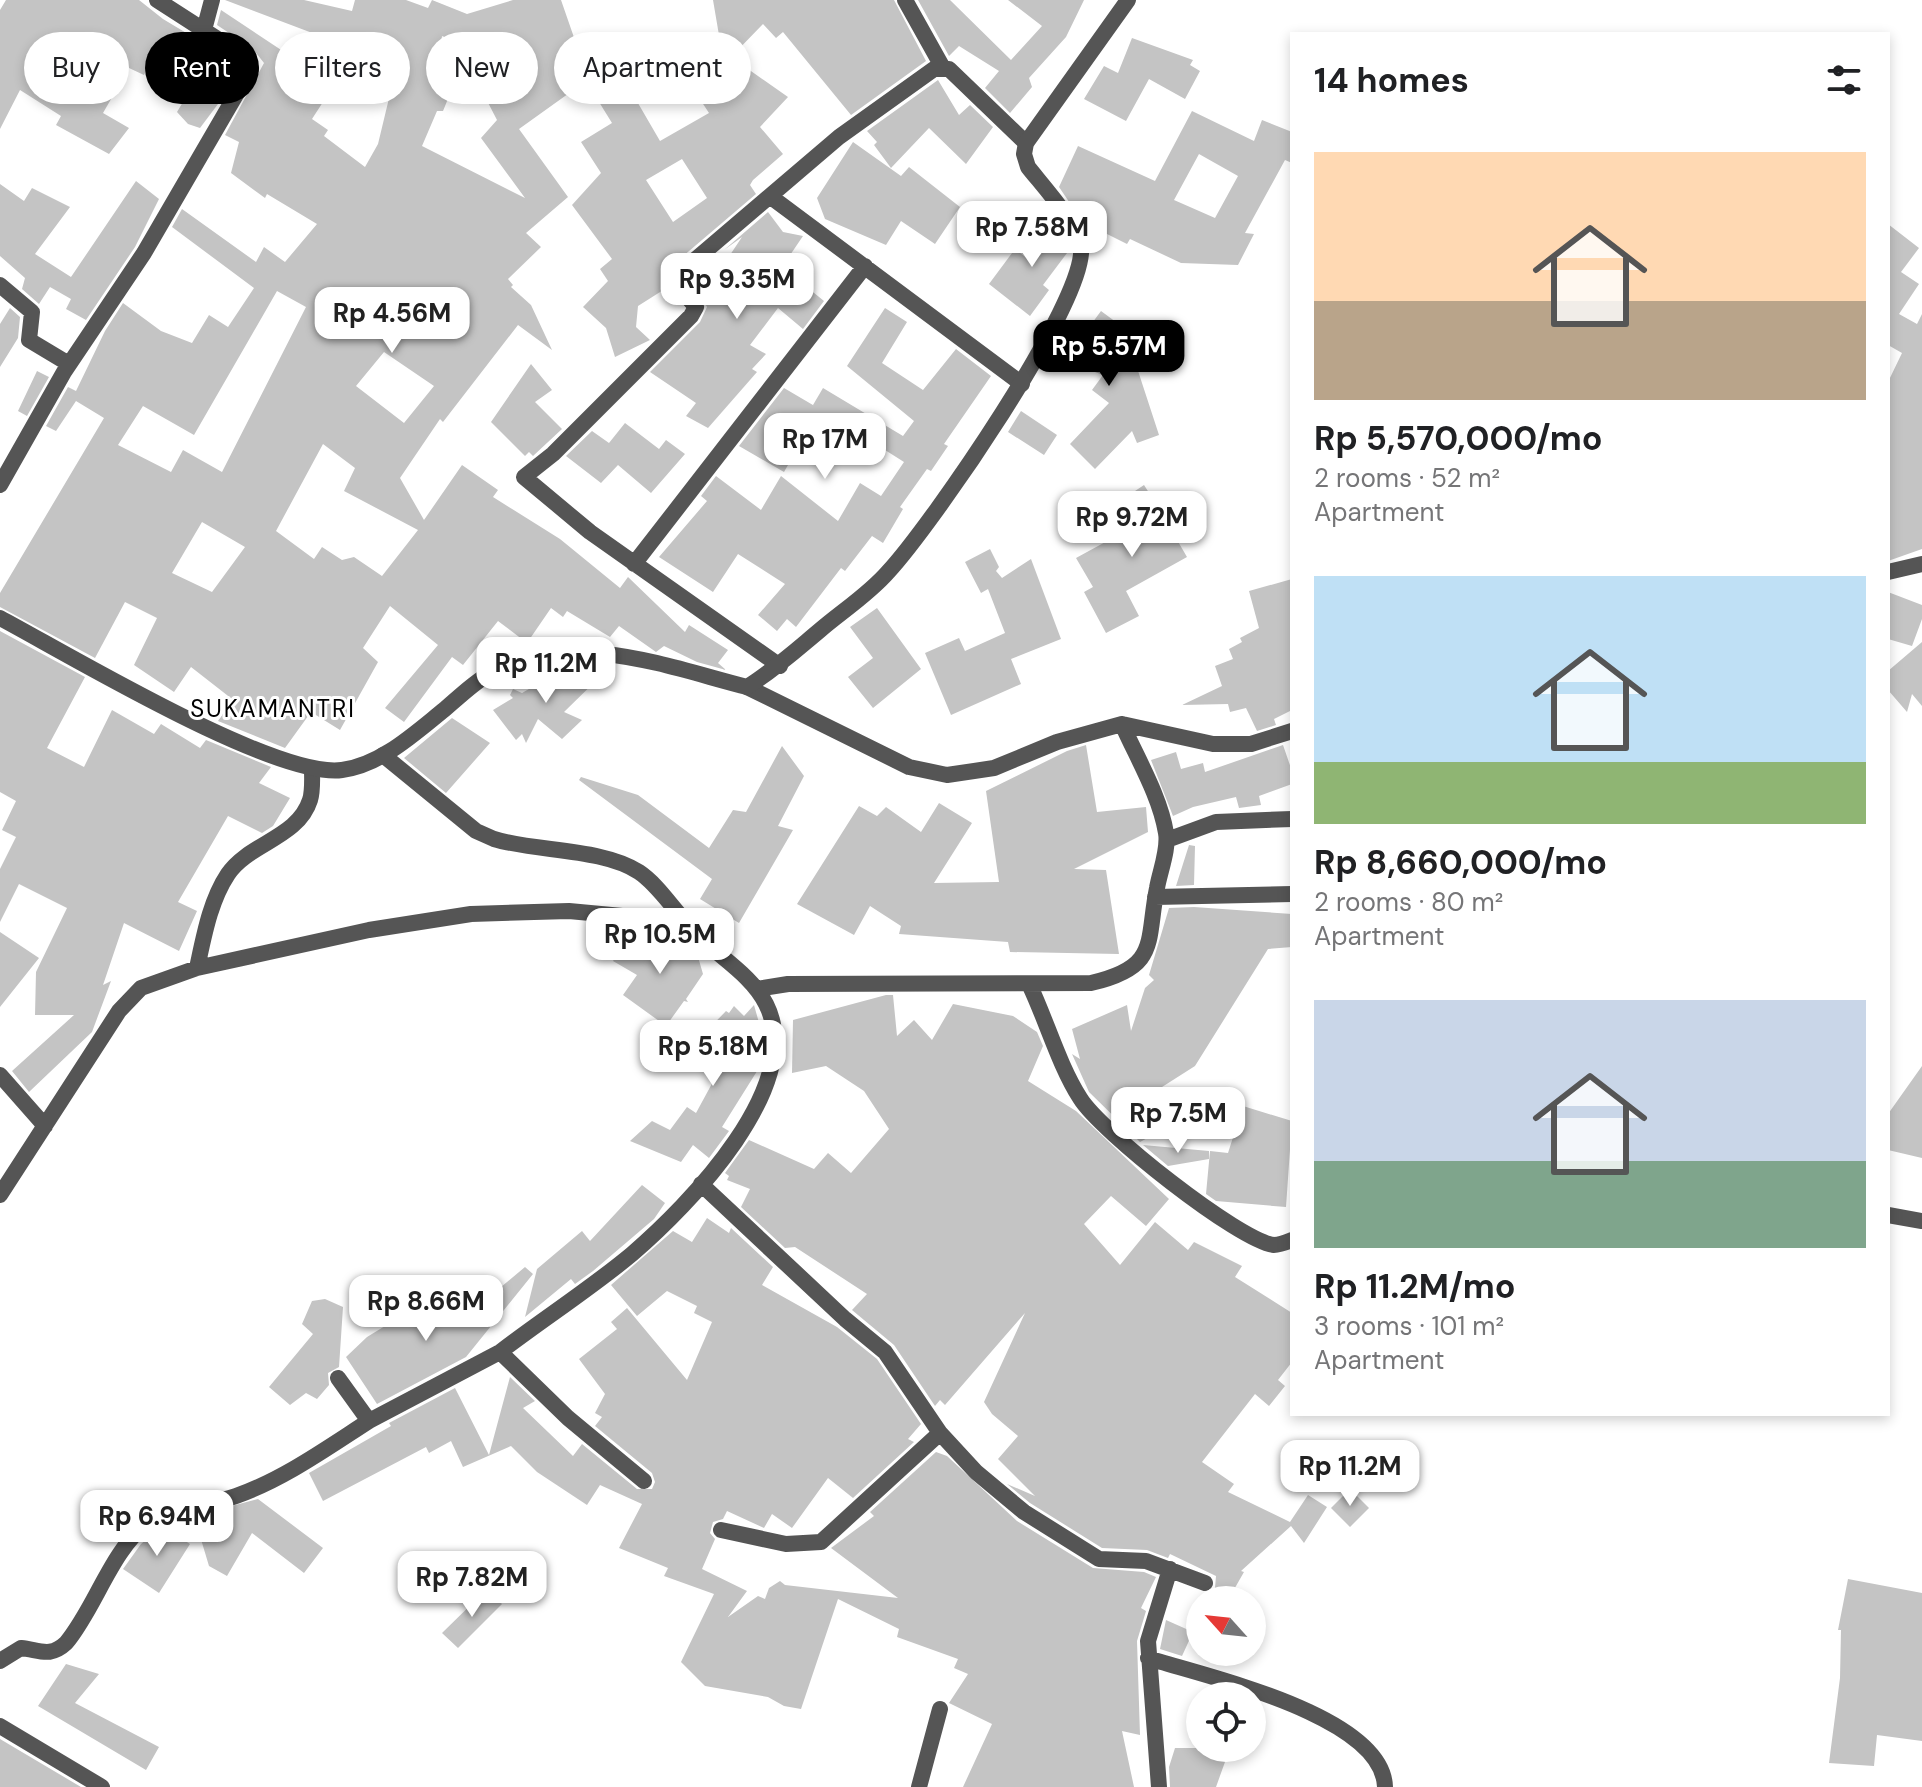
<!DOCTYPE html>
<html lang="en">
<head>
<meta charset="utf-8">
<style>
  body { margin:0; font-family:"DM Sans",sans-serif; background:#f2f2f2; color:#202124; height:100vh; display:flex; flex-direction:column; font-size:30px; white-space:nowrap }
  * { box-sizing:border-box; margin:0 }
  p { font-size:26px; color:#757577 }
  .icon { flex:none; width:44px; height:44px; fill:none; stroke:currentColor; stroke-width:2; stroke-linecap:round; stroke-linejoin:round }
  .map { position:relative; flex:1; overflow:hidden }
  .side { position:absolute; left:1290px; top:32px; width:600px; height:1384px; display:flex; flex-direction:column; background:#fff; border-radius:0px; box-shadow:0 4px 12px #0003 }
  .side>* { flex:none }
  .guide { position:absolute; left:24px; top:32px; width:760px; height:72px; display:flex; gap:16px }
  .needle { width:52px; rotate:297deg }
  .tools { position:absolute; left:1186px; top:1586px; display:grid; gap:16px }
  .tools a { display:grid; place-items:center; width:80px; height:80px; border-radius:50%; background:#fff; box-shadow:0 4px 12px #0003; font-size:40px }
  .price { position:absolute; translate:-50% -68px; padding:0 18px; border-radius:16px; background:#fff; color:#222; font-size:26px; line-height:52px; filter:drop-shadow(0 2px 4px #0008) }
  .price::after { content:''; position:absolute; left:50%; top:48px; width:24px; height:18px; margin-left:-12px; background:inherit; clip-path:polygon(0 0,100% 0,50% 100%) }
  .price.active { background:#000; color:#fff }
  ul { padding:0; list-style:none }
  li { display:grid; align-content:center; gap:16px; height:424px; padding:0 24px }
  li span { display:grid; place-items:center; height:248px; border-radius:0px; color:#555 }
  li>.icon { margin-inline-start:auto }
  span .icon { width:144px; height:144px; fill:#fffc; stroke-width:1 }
  li b { font-size:34px }
  h2 { display:flex; justify-content:space-between; align-items:center; height:96px; padding:0 24px; font-size:34px }
  .tag { padding:0 28px; border-radius:36px; background:#fff; box-shadow:0 4px 12px #0003; font-size:28px; line-height:72px }
  .tag.active { background:#000; color:#fff }
  .map>svg:first-child { display:block }
  .building { fill:#c4c4c4; fill-rule:evenodd }
  .lines { fill:none; stroke-linecap:round; stroke-linejoin:round }
  .minor { stroke:#555; stroke-width:16 }
  .tertiary { stroke:#555; stroke-width:16 }
  .labels { text-anchor:middle; stroke-width:6; stroke-linejoin:round; paint-order:stroke }
  .quarter-label { font-size:24px; letter-spacing:2px; fill:#000; stroke:#fff }
</style>
</head>
<body>
<div class="map">
<svg width="1922" height="1787" viewBox="0 0 1922 1787">
  <rect width="100%" height="100%" fill="#fff"/>
  <path class="building" d="M 6,0 L 139,0 L 163,19 L 208,46 L 193,66 L 160,42 L 144,75 L 129,68 L 103,113 L 129,128 L 109,154 L 56,125 L 61,116 L 20,90 L 0,129 L 0,10 Z
    M 225,0 L 304,0 L 352,11 L 355,0 L 406,0 L 428,8 L 432,0 L 467,14 L 513,0 L 561,0 L 578,49 L 599,36 L 660,141 L 709,113 L 682,72 L 693,46 L 729,94 L 713,0 L 894,0 L 926,61 L 851,115 L 783,32 L 776,38 L 763,24 L 731,57 L 788,97 L 760,127 L 783,154 L 753,180 L 750,185 L 756,194 L 675,263 L 668,287 L 638,306 L 636,327 L 650,340 L 615,357 L 606,328 L 583,307 L 608,281 L 600,269 L 612,259 L 572,205 L 601,173 L 581,142 L 612,123 L 586,81 L 519,129 L 568,197 L 526,233 L 541,247 L 508,279 L 513,285 L 511,287 L 531,305 L 552,350 L 518,325 L 443,422 L 440,419 L 400,478 L 424,520 L 462,465 L 498,490 L 493,497 L 560,539 L 620,588 L 628,577 L 685,632 L 689,625 L 728,650 L 718,663 L 726,670 L 697,662 L 664,646 L 656,652 L 619,626 L 610,637 L 567,611 L 563,617 L 551,608 L 527,643 L 498,621 L 463,665 L 452,657 L 404,722 L 385,708 L 438,645 L 390,606 L 363,648 L 378,662 L 340,730 L 311,712 L 285,748 L 218,721 L 232,699 L 191,667 L 174,692 L 134,665 L 157,618 L 125,602 L 95,658 L 0,607 L 0,593 L 104,418 L 76,401 L 56,431 L 46,426 L 68,387 L 76,391 L 105,331 L 123,303 L 161,331 L 192,343 L 209,315 L 228,327 L 254,288 L 172,227 L 182,209 L 256,262 L 264,247 L 285,262 L 317,224 L 267,194 L 265,198 L 231,173 L 239,142 L 225,135 L 264,63 L 253,49 L 217,25 L 221,10 L 334,85 L 312,119 L 328,130 L 324,136 L 365,167 L 378,144 L 397,65 ZM 442,36 L 481,51 L 483,93 L 497,120 L 481,138 L 525,198 L 422,146 L 437,111 L 443,111 L 452,89 L 436,81 ZM 682,159 L 707,198 L 673,222 L 646,180 ZM 277,291 L 306,307 L 222,472 L 183,450 L 171,472 L 118,445 L 143,406 L 194,435 ZM 384,352 L 434,386 L 404,423 L 356,386 ZM 323,444 L 355,468 L 344,491 L 418,530 L 382,576 L 354,557 L 342,560 L 322,547 L 314,559 L 276,531 ZM 202,522 L 245,547 L 212,592 L 172,573 Z
    M 918,0 L 950,0 L 1011,60 L 1042,26 L 1008,0 L 1084,0 L 1066,37 L 1029,78 L 1032,87 L 1010,113 L 985,88 L 999,71 L 959,46 L 949,56 Z
    M 1132,38 L 1193,60 L 1190,65 L 1200,71 L 1185,99 L 1149,79 L 1126,121 L 1084,99 L 1104,66 L 1118,73 Z
    M 938,80 L 959,115 L 970,105 L 993,127 L 966,164 L 929,128 L 891,168 L 874,145 L 877,142 L 867,131 Z
    M 192,87 L 218,104 L 200,128 L 188,124 L 177,112 Z
    M 1192,111 L 1254,141 L 1262,120 L 1292,132 L 1292,163 L 1285,160 L 1245,233 L 1254,234 L 1238,265 L 1181,263 L 1130,239 L 1127,244 L 1087,224 L 1086,227 L 1059,187 L 1078,146 L 1155,181 ZM 1199,154 L 1238,176 L 1215,218 L 1174,200 Z
    M 853,142 L 901,176 L 909,167 L 960,207 L 935,244 L 901,221 L 886,245 L 825,219 L 817,198 Z
    M 136,181 L 159,199 L 135,247 L 86,320 L 66,309 L 71,299 L 50,287 L 39,304 L 22,289 L 25,278 L 0,256 L 0,184 L 24,201 L 32,188 L 70,207 L 35,254 L 71,277 Z
    M 1048,210 L 1064,233 L 1070,249 L 1043,285 L 1049,290 L 1030,316 L 989,284 L 1015,249 L 1033,263 L 1049,245 L 1037,234 Z
    M 768,212 L 783,232 L 803,236 L 782,267 L 824,301 L 803,329 L 778,308 L 750,345 L 766,354 L 752,369 L 757,372 L 708,428 L 686,416 L 696,403 L 650,372 L 700,322 L 707,307 L 702,297 L 742,237 L 724,250 Z
    M 1888,224 L 1919,248 L 1901,272 L 1919,284 L 1899,314 L 1917,324 L 1922,314 L 1922,549 L 1888,561 L 1888,382 L 1902,353 L 1888,345 Z
    M 10,308 L 20,317 L 18,338 L 0,367 L 0,324 Z
    M 885,308 L 907,322 L 882,363 L 923,390 L 956,349 L 991,376 L 944,444 L 948,446 L 931,471 L 927,469 L 900,507 L 903,509 L 883,543 L 872,536 L 845,571 L 841,568 L 796,627 L 787,619 L 777,631 L 758,615 L 785,584 L 738,554 L 713,592 L 659,557 L 707,501 L 701,496 L 716,476 L 761,510 L 781,476 L 838,521 L 860,483 L 881,496 L 904,462 L 844,424 L 826,445 L 808,430 L 784,472 L 739,446 L 784,388 L 818,408 L 813,405 L 823,388 L 903,436 L 914,421 L 847,366 Z
    M 1101,311 L 1124,328 L 1159,435 L 1137,443 L 1132,431 L 1095,469 L 1070,444 L 1109,403 L 1092,390 L 1103,375 L 1050,355 L 1065,327 L 1084,334 Z
    M 531,364 L 552,390 L 535,402 L 562,429 L 533,456 L 529,452 L 525,456 L 491,422 Z
    M 37,371 L 49,377 L 27,416 L 18,411 Z
    M 1021,411 L 1057,435 L 1044,455 L 1008,432 Z
    M 625,423 L 659,449 L 666,440 L 685,454 L 651,493 L 618,465 L 601,483 L 566,456 L 592,431 L 609,443 Z
    M 1144,485 L 1162,513 L 1180,504 L 1190,525 L 1173,533 L 1187,557 L 1126,591 L 1139,616 L 1106,633 L 1084,592 L 1093,587 L 1076,558 L 1142,522 L 1126,497 Z
    M 990,549 L 999,567 L 996,571 L 1002,578 L 1031,559 L 1061,639 L 1011,659 L 1021,684 L 951,715 L 925,653 L 959,638 L 965,651 L 1005,633 L 988,589 L 981,593 L 965,562 Z
    M 1292,579 L 1292,710 L 1274,719 L 1276,725 L 1257,731 L 1246,708 L 1230,712 L 1228,704 L 1182,705 L 1222,686 L 1215,666 L 1233,659 L 1229,649 L 1242,642 L 1240,638 L 1259,628 L 1249,591 Z
    M 1888,592 L 1922,605 L 1922,619 L 1912,646 L 1888,639 Z
    M 877,608 L 921,669 L 873,708 L 848,677 L 873,658 L 850,627 Z
    M 0,631 L 85,677 L 47,748 L 84,767 L 112,710 L 154,734 L 161,724 L 200,748 L 206,740 L 271,767 L 259,783 L 290,798 L 273,826 L 262,833 L 228,816 L 178,902 L 197,911 L 179,951 L 124,923 L 103,985 L 111,981 L 92,1032 L 29,1092 L 12,1071 L 74,1015 L 35,1015 L 36,972 L 67,908 L 19,884 L 0,922 L 0,869 L 16,837 L 2,830 L 16,801 L 0,792 Z
    M 1922,642 L 1922,706 L 1912,694 L 1907,712 L 1888,690 L 1888,671 Z
    M 608,669 L 564,712 L 582,720 L 562,739 L 538,719 L 526,743 L 522,734 L 516,740 L 493,710 L 513,698 L 510,695 L 513,689 L 522,693 L 560,671 L 574,678 Z
    M 452,718 L 490,743 L 446,793 L 404,758 Z
    M 1086,745 L 1097,812 L 1146,807 L 1148,832 L 1074,869 L 1106,870 L 1119,954 L 1010,952 L 1008,942 L 899,934 L 901,926 L 870,906 L 854,935 L 797,904 L 859,806 L 877,816 L 886,807 L 921,832 L 939,803 L 972,823 L 934,883 L 999,882 L 986,791 L 1067,751 Z
    M 1283,745 L 1292,771 L 1292,784 L 1259,796 L 1261,805 L 1239,808 L 1236,797 L 1193,807 L 1173,816 L 1151,760 L 1176,752 L 1181,769 L 1203,763 L 1205,772 Z
    M 782,746 L 804,776 L 778,826 L 793,830 L 739,923 L 700,899 L 712,879 L 579,780 L 581,777 L 638,795 L 709,848 L 733,810 L 746,812 Z
    M 1189,845 L 1195,846 L 1194,885 L 1176,886 Z
    M 1194,907 L 1292,914 L 1292,947 L 1268,949 L 1195,1066 L 1162,1087 L 1179,1121 L 1140,1142 L 1089,1092 L 1072,1054 L 1080,1059 L 1072,1029 L 1127,1005 L 1131,1031 L 1145,988 L 1154,980 L 1149,975 L 1169,908 Z
    M 0,932 L 39,958 L 0,1007 Z
    M 631,932 L 650,956 L 662,939 L 696,950 L 703,974 L 686,999 L 688,1002 L 684,1001 L 666,1026 L 623,995 L 637,975 L 613,961 Z
    M 886,995 L 893,995 L 897,1036 L 914,1020 L 932,1040 L 953,1004 L 1013,1016 L 1037,1032 L 1043,1046 L 1028,1081 L 1076,1111 L 1169,1199 L 1146,1226 L 1111,1196 L 1084,1224 L 1120,1265 L 1155,1222 L 1188,1250 L 1194,1242 L 1242,1266 L 1235,1277 L 1292,1313 L 1292,1362 L 1278,1380 L 1285,1386 L 1269,1406 L 1255,1394 L 1202,1462 L 1234,1484 L 1228,1492 L 1290,1522 L 1308,1495 L 1327,1507 L 1304,1543 L 1291,1526 L 1241,1571 L 1244,1572 L 1228,1600 L 1202,1600 L 1215,1588 L 1216,1576 L 1170,1554 L 1168,1558 L 1147,1550 L 1102,1548 L 1030,1503 L 1007,1484 L 1035,1496 L 998,1459 L 1018,1436 L 992,1414 L 984,1402 L 1025,1313 L 945,1405 L 940,1400 L 935,1406 L 894,1345 L 852,1310 L 867,1294 L 795,1247 L 785,1248 L 741,1207 L 750,1189 L 727,1180 L 729,1176 L 725,1173 L 749,1140 L 814,1169 L 828,1153 L 851,1173 L 889,1129 L 864,1091 L 826,1066 L 792,1073 L 793,1020 Z
    M 754,1005 L 763,1037 L 759,1068 L 722,1127 L 729,1131 L 709,1158 L 693,1145 L 681,1162 L 630,1141 L 652,1121 L 670,1130 L 687,1107 L 696,1113 L 721,1067 L 695,1043 L 726,1011 L 729,1013 L 734,1006 L 744,1016 Z
    M 1922,1066 L 1922,1158 L 1888,1150 L 1888,1114 Z
    M 1243,1106 L 1292,1121 L 1286,1207 L 1216,1201 L 1206,1194 L 1210,1151 L 1228,1153 Z
    M 1143,1145 L 1209,1151 L 1209,1159 L 1168,1166 Z
    M 642,1185 L 665,1203 L 654,1219 L 593,1271 L 575,1284 L 571,1279 L 525,1317 L 537,1269 L 582,1231 L 590,1241 Z
    M 707,1218 L 729,1233 L 731,1228 L 773,1267 L 762,1285 L 837,1327 L 877,1359 L 921,1424 L 908,1439 L 914,1442 L 853,1498 L 828,1478 L 792,1528 L 772,1514 L 764,1528 L 727,1511 L 723,1519 L 713,1522 L 710,1533 L 715,1539 L 702,1569 L 747,1591 L 728,1617 L 758,1596 L 765,1599 L 769,1588 L 780,1581 L 785,1585 L 898,1598 L 831,1548 L 874,1516 L 870,1512 L 936,1452 L 947,1456 L 1017,1521 L 1093,1568 L 1144,1572 L 1156,1577 L 1141,1608 L 1146,1611 L 1137,1641 L 1140,1735 L 1122,1731 L 1134,1787 L 963,1787 L 992,1724 L 949,1703 L 968,1674 L 954,1668 L 958,1659 L 897,1637 L 899,1629 L 838,1599 L 801,1709 L 784,1706 L 768,1697 L 705,1686 L 681,1662 L 714,1594 L 664,1576 L 668,1568 L 619,1548 L 642,1504 L 600,1485 L 587,1505 L 537,1472 L 511,1446 L 463,1467 L 451,1441 L 429,1453 L 426,1447 L 323,1501 L 309,1473 L 391,1426 L 389,1423 L 455,1388 L 489,1455 L 510,1377 L 535,1401 L 523,1408 L 573,1456 L 582,1444 L 637,1489 L 652,1489 L 655,1482 L 652,1473 L 595,1426 L 602,1417 L 595,1413 L 605,1394 L 579,1359 L 617,1329 L 611,1322 L 627,1308 L 687,1380 L 712,1322 L 694,1313 L 697,1306 L 667,1291 L 637,1316 L 611,1285 L 673,1231 L 692,1242 Z
    M 525,1267 L 533,1274 L 466,1357 L 377,1404 L 346,1357 L 367,1337 L 431,1298 L 448,1325 L 470,1313 Z
    M 325,1299 L 343,1307 L 339,1367 L 328,1373 L 329,1385 L 317,1399 L 306,1393 L 290,1405 L 269,1387 L 313,1334 L 302,1324 L 312,1301 Z
    M 1350,1489 L 1369,1508 L 1350,1527 L 1331,1508 Z
    M 258,1499 L 323,1548 L 304,1573 L 252,1533 L 227,1576 L 209,1566 L 194,1516 Z
    M 162,1526 L 190,1544 L 159,1593 L 123,1569 L 141,1544 Z
    M 1848,1579 L 1922,1593 L 1922,1741 L 1877,1735 L 1874,1766 L 1829,1763 L 1840,1678 L 1841,1630 L 1838,1630 Z
    M 487,1589 L 502,1604 L 458,1648 L 442,1633 Z
    M 1166,1620 L 1193,1632 L 1182,1656 L 1160,1649 Z
    M 66,1664 L 99,1674 L 75,1703 L 159,1747 L 146,1770 L 38,1706 Z
    M 0,1739 L 81,1787 L 0,1787 Z
    M 1175,1748 L 1230,1748 L 1216,1787 L 1170,1787 L 1169,1767 Z"/>
  <g class="lines">
    <path class="minor" d="M 905,0 L 943,68
      M 204,30 L 212,0
      M 771,197 L 1022,384
      M 0,285 L 32,312 L 29,340 L 69,364
      M 0,485 L 64,372 L 144,253 L 251,69 L 247,58 L 157,0
      M 634,564 L 865,266
      M 1888,572 L 1922,564
      M 780,666 L 590,532 L 524,477 L 553,454 L 691,316 L 696,307 L 679,287 L 682,271 L 839,137 L 934,69 L 949,69 L 1026,143
      M 747,687 L 909,767 L 947,775 L 994,768 L 1057,742 L 1122,724 L 1213,744 L 1251,744 L 1292,731
      M 383,755 L 476,831 L 494,839 C 537,852 602,848 639,872 C 657,884 671,906 686,922
      M 1167,840 L 1216,822 L 1292,819
      M 1155,897 L 1292,894
      M 197,968 C 204,936 210,901 228,874 C 249,843 298,838 310,800 C 313,791 312,778 312,769
      M 1030,986 C 1047,1022 1059,1065 1080,1098 C 1100,1131 1239,1241 1274,1245 C 1280,1245 1287,1242 1292,1240
      M 757,989 L 788,984 L 1091,983 C 1160,967 1146,942 1157,888 C 1160,871 1169,849 1166,833 C 1160,796 1137,758 1122,724
      M 0,1075 L 45,1126
      M 701,1184 L 845,1319 L 885,1352 L 940,1433 L 976,1472 L 1024,1512 L 1099,1559 L 1146,1561 L 1205,1583
      M 0,1195 L 119,1011 L 141,988 L 197,968 L 369,930 L 471,914 L 569,911 L 686,922 C 709,952 750,971 766,1004 C 807,1085 688,1206 632,1254 C 590,1289 543,1319 500,1352 L 568,1418 L 644,1481
      M 1888,1215 L 1922,1221
      M 338,1378 L 369,1421 L 500,1352
      M 721,1530 L 786,1544 L 821,1542 L 940,1433
      M 1148,1658 C 1204,1676 1383,1715 1385,1787
      M 0,1661 L 21,1648 C 40,1650 50,1658 66,1643 C 96,1607 110,1552 148,1522 C 171,1504 209,1506 236,1496 C 284,1479 327,1448 369,1421
      M 0,1726 L 102,1787
      M 919,1787 L 940,1709
      M 1159,1787 L 1148,1641 L 1170,1569"/>
    <path class="tertiary" d="M 0,618 C 66,653 275,779 342,770 C 381,765 415,733 445,709 C 461,695 479,678 498,669 C 578,631 668,667 747,687 C 774,670 795,651 819,631 C 842,611 868,595 888,572 C 930,527 1087,301 1081,247 C 1079,225 1042,185 1028,167 L 1024,154 L 1026,143 L 1128,0"/>
  </g>
  <g class="labels">
    <g class="quarter-label">
      <text x="273" y="717">SUKAMANTRI</text>
    </g>
  </g>
</svg>
<div class="tools">
<a><svg class="needle" viewBox="-14 -14 28 28"><path d="M0-13l5 13h-10z" fill="#e53935"/><path d="M0 13l5-13h-10z" fill="#757577"/></svg></a>
<a><svg class="icon" aria-label="locate" viewBox="0 0 24 24"><circle cx="12" cy="12" r="6"/><path d="M12 2v4M12 18v4M2 12h4M18 12h4"/></svg></a>
</div>
<b class="price" style="left:1032px;top:269px">Rp 7.58M</b>
<b class="price" style="left:737px;top:321px">Rp 9.35M</b>
<b class="price" style="left:392px;top:355px">Rp 4.56M</b>
<b class="price active" style="left:1109px;top:388px">Rp 5.57M</b>
<b class="price" style="left:825px;top:481px">Rp 17M</b>
<b class="price" style="left:1132px;top:559px">Rp 9.72M</b>
<b class="price" style="left:546px;top:705px">Rp 11.2M</b>
<b class="price" style="left:660px;top:976px">Rp 10.5M</b>
<b class="price" style="left:713px;top:1088px">Rp 5.18M</b>
<b class="price" style="left:1178px;top:1155px">Rp 7.5M</b>
<b class="price" style="left:426px;top:1343px">Rp 8.66M</b>
<b class="price" style="left:1350px;top:1508px">Rp 11.2M</b>
<b class="price" style="left:157px;top:1558px">Rp 6.94M</b>
<b class="price" style="left:472px;top:1619px">Rp 7.82M</b>
<div class="guide">
<a class="tag">Buy</a>
<a class="tag active">Rent</a>
<a class="tag">Filters</a>
<a class="tag">New</a>
<a class="tag">Apartment</a>
</div>
<section class="side">
<h2>14 homes<svg class="icon" aria-label="filters" viewBox="0 0 24 24"><path d="M4 7h16M4 17h16"/><circle cx="9" cy="7" r="2"/><circle cx="15" cy="17" r="2"/></svg></h2>
<ul>
<li><span style="background:linear-gradient(#ffd9b3 60%,#b9a48a 0)"><svg class="icon" aria-label="home" viewBox="0 0 24 24"><path d="M3 11l9-7 9 7M6 9v11h12V9"/></svg></span><div><b>Rp 5,570,000/mo</b><p>2 rooms · 52 m²</p><p>Apartment</p></div></li>
<li><span style="background:linear-gradient(#bfe0f5 75%,#8fb573 0)"><svg class="icon" aria-label="home" viewBox="0 0 24 24"><path d="M3 11l9-7 9 7M6 9v11h12V9"/></svg></span><div><b>Rp 8,660,000/mo</b><p>2 rooms · 80 m²</p><p>Apartment</p></div></li>
<li><span style="background:linear-gradient(#c9d6e8 65%,#7fa58c 0)"><svg class="icon" aria-label="home" viewBox="0 0 24 24"><path d="M3 11l9-7 9 7M6 9v11h12V9"/></svg></span><div><b>Rp 11.2M/mo</b><p>3 rooms · 101 m²</p><p>Apartment</p></div></li>
</ul>
</section>
</div>
</body>
</html>
